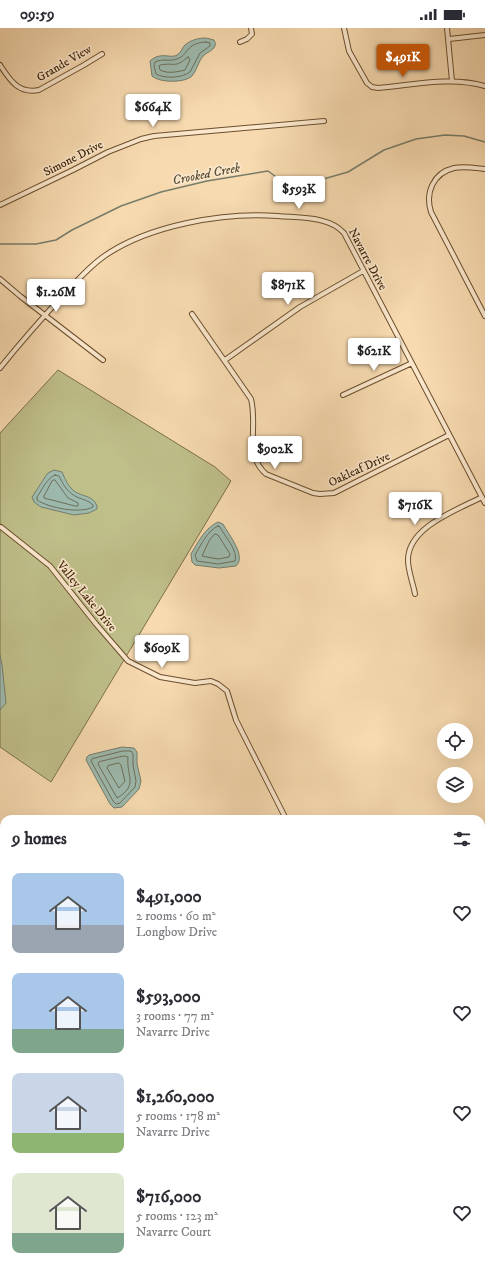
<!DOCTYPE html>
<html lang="en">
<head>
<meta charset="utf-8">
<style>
  body { margin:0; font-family:"IM FELL DW Pica",serif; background:#f2f2f3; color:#2b2b33; height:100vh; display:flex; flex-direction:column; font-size:15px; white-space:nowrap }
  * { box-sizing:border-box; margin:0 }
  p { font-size:13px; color:#7c7c81 }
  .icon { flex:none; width:22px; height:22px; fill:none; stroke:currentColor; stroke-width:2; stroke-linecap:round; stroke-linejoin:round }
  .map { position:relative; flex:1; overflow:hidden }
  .sheet { position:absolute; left:0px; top:787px; width:485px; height:456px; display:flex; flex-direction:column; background:#fff; border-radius:12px 12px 0 0; box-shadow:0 4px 16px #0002 }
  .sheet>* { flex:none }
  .buttons { position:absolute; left:437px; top:695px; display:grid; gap:8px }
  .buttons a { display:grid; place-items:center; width:36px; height:36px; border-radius:50%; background:#fff; box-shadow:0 4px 16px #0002; font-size:20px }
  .price { position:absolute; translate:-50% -34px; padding:0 9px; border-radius:4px; background:#fff; color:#222; font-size:13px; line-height:26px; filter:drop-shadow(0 1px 2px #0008) }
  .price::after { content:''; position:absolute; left:50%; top:24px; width:12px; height:9px; margin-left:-6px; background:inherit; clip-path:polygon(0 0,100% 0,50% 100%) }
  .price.active { background:#b45309; color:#fff }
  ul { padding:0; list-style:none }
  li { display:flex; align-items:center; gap:12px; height:100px; padding:0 12px }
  li span { display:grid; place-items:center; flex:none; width:112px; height:80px; border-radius:8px; color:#555 }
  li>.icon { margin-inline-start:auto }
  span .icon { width:48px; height:48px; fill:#fffc; stroke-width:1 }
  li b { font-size:17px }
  h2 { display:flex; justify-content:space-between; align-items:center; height:48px; padding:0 12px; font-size:17px }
  .status { display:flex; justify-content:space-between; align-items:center; height:28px; padding:0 20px; background:#fff; direction:ltr }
  .status svg { height:11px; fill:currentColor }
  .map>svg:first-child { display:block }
  .green { fill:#bfbf8a; stroke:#7e7047 }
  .water { fill:#9dbaaf; stroke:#777d6b }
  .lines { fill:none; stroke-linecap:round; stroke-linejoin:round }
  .shore { stroke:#6d6e5a; stroke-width:1 }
  .stream { stroke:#777d6b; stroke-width:1.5 }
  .minor-casing { stroke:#6c4f2f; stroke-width:6 }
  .secondary-casing { stroke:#3d2104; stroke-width:8 }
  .minor { stroke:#fae7cc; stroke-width:4 }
  .secondary { stroke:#fae7cc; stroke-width:5.5 }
  .labels { text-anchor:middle; stroke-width:3.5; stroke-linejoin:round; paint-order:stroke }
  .street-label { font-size:12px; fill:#3d2104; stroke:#fae7cc }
  .water-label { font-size:13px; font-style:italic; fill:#5a4f37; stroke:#fae7cc }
</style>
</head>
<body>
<div class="status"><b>09:59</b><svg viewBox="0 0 49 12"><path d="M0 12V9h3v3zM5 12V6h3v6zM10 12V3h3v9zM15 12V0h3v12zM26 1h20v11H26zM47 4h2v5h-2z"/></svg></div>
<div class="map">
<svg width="485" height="1243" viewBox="0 0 485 1243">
  <rect width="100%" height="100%" fill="#f7dab0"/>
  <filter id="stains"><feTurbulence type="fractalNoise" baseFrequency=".005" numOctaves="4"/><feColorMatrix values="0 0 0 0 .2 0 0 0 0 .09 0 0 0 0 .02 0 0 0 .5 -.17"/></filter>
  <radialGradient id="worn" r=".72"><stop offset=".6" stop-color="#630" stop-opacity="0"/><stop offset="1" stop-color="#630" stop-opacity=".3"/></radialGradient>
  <path class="green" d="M 58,342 L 215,439 L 231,453 L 51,754 L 0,719 L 0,405 Z
    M 481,1046 L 485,1049 L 485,1243 L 235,1243 L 239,1239 L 481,1239 Z"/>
  <path class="water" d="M 206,10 L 214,12 C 215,15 216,14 215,18 C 213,23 207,24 203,28 C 198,34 197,42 192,48 C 185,55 160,55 152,48 L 150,33 C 161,23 170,31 177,27 C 181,25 182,20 185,17 C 191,12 198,10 206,10 Z
    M 54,442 L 62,444 C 65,451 68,458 74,463 C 82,469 93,467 97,478 L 97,481 L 89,485 L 74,487 L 41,479 L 34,474 L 32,469 C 35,465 46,447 48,445 C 50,444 52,443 54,442 Z
    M 218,494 L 223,496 C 228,506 247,528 236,538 L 219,540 L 195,537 L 192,534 L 191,526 C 198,514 205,500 218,494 Z
    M 0,627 L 2,637 L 6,675 L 0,682 Z
    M 122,719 L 134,720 L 137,724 L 137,736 L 141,753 L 139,761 L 122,779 L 114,780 L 110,776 L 86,732 L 87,729 L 89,727 Z"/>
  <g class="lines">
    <path class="shore" d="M 206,14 L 210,15 L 210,18 L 200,25 L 190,44 C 182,50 165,51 156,46 L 154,38 L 155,34 C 163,30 169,34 177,31 C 189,27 185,15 206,14 Z
      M 188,29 L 190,32 L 185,42 C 177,44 168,46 160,42 L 159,38 L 160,37 C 175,34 174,41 188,29 Z
      M 55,447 L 59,448 C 62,454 66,462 72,466 C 78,471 87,471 93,477 L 93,479 C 80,486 49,480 37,472 L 37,469 C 42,462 47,450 55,447 Z
      M 55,452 L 68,470 L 78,475 L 78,478 L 75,478 L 44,470 L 44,468 L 52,453 Z
      M 218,498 L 220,499 C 225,509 238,522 235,533 L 218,536 L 197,533 L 195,527 C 201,517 207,503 218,498 Z
      M 215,506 L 218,507 L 230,526 L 229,529 L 218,531 L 202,528 L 209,513 Z
      M 123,723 L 131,723 L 133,726 L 133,737 L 136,753 L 135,759 L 120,775 L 116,776 L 113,773 L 91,733 L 92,731 Z
      M 124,728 L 128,729 C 126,748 139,757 117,770 L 98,736 L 99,734 Z
      M 119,735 L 121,737 L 125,753 L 119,760 L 107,740 L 108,738 Z"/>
    <path class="stream" d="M 0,216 L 36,216 L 56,212 L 72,202 L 121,178 L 161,164 L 207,153 L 268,143 L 279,151 L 299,158 L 348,144 L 384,122 L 416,111 L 445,107 L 464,108 L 485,114"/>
    <g class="minor-casing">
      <path id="minor" d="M 344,0 L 349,23 L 354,32 L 367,55 L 372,59 L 378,60 C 413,57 451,48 485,58
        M 447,0 L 452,53
        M 449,11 L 485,7
        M 240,14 L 247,11 L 252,6 L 251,0
        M 0,37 C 10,52 18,66 39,62 L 84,37 L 102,26
        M 485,141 C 475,140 464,138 454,140 C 433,145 425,165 431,184 L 485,288
        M 0,177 L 73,142 L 108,124 L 141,111 L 154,108 L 324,93
        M 0,251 L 20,268 L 103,332
        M 192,286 L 251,371 C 258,398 244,427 266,446 L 313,465 L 320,466 L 334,465 L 449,407
        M 225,332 L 300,279 L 363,243
        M 0,340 C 21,314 43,289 66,264 C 78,252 89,239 103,229 C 148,197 224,184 278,188 C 299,190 329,188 344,205 L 485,475
        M 343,367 L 412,335
        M 1,499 L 50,538 L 96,596 L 128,633 L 160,649 L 195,655 L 211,653 L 218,656 L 227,663 L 236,692 L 286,791
        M 415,566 C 413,555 408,543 408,532 C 408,499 457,482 482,469
        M 0,823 L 4,831
        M 481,853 L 485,860
        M 2,1185 L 4,1189
        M 30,1239 L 32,1243
        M 407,1239 L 410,1243
        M 175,1243 L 178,1239
        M 417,1243 L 419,1239"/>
    </g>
    <g class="secondary-casing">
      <path id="secondary" d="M 481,822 L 485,820
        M 0,1034 L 4,1034"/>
    </g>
    <use href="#minor" class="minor"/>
    <use href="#secondary" class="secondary"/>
  </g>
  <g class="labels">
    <g class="street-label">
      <text transform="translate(64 35) rotate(-30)" y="4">Grande View</text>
      <text transform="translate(73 130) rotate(-27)" y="4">Simone Drive</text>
      <text transform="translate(368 231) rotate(62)" y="4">Navarre Drive</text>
      <text transform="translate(359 441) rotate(-25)" y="4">Oakleaf Drive</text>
      <text transform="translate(87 568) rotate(51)" y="4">Valley Lake Drive</text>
    </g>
    <g class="water-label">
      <text transform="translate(206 145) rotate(-11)" y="5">Crooked Creek</text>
    </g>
  </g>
  <rect width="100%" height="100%" filter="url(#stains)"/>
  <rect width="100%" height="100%" fill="url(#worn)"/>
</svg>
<div class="buttons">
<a><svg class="icon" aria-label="locate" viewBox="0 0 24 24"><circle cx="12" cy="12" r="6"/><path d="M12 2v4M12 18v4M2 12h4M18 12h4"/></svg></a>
<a><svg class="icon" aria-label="layers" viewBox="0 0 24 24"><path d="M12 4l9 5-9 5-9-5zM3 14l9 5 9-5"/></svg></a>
</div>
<b class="price active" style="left:403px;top:50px">$491K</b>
<b class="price" style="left:153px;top:100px">$664K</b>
<b class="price" style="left:299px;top:182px">$593K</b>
<b class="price" style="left:288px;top:278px">$871K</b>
<b class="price" style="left:56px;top:285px">$1.26M</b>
<b class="price" style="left:374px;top:344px">$621K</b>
<b class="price" style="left:275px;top:442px">$902K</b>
<b class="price" style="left:415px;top:498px">$716K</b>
<b class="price" style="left:162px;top:641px">$609K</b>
<section class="sheet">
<h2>9 homes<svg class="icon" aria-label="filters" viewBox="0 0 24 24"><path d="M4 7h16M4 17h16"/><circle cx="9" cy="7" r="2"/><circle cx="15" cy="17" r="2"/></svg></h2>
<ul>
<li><span style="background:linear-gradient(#a9c7e8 65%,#9aa5b1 0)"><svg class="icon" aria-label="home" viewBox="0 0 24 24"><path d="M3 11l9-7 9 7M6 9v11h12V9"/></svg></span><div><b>$491,000</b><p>2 rooms · 60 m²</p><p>Longbow Drive</p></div><svg class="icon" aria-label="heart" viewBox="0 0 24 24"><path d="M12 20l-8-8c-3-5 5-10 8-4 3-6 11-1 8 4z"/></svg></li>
<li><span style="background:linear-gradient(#a9c7e8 70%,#7fa58c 0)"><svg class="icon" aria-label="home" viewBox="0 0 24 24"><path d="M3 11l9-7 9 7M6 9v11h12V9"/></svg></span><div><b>$593,000</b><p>3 rooms · 77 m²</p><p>Navarre Drive</p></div><svg class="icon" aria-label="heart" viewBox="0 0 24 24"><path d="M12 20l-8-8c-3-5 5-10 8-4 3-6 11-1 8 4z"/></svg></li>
<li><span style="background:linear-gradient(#c9d6e8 75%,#8fb573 0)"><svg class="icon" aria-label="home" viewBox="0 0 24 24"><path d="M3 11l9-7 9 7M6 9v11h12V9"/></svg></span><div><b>$1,260,000</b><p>5 rooms · 178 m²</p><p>Navarre Drive</p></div><svg class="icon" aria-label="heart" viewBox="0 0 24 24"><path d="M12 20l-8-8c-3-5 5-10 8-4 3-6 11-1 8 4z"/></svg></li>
<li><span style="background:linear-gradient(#dfe7d0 75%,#7fa58c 0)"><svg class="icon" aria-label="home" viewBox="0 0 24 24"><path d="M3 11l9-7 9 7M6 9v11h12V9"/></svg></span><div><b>$716,000</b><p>5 rooms · 123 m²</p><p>Navarre Court</p></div><svg class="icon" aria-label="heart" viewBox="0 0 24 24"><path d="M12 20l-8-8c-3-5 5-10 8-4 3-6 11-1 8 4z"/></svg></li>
</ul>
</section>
</div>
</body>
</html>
